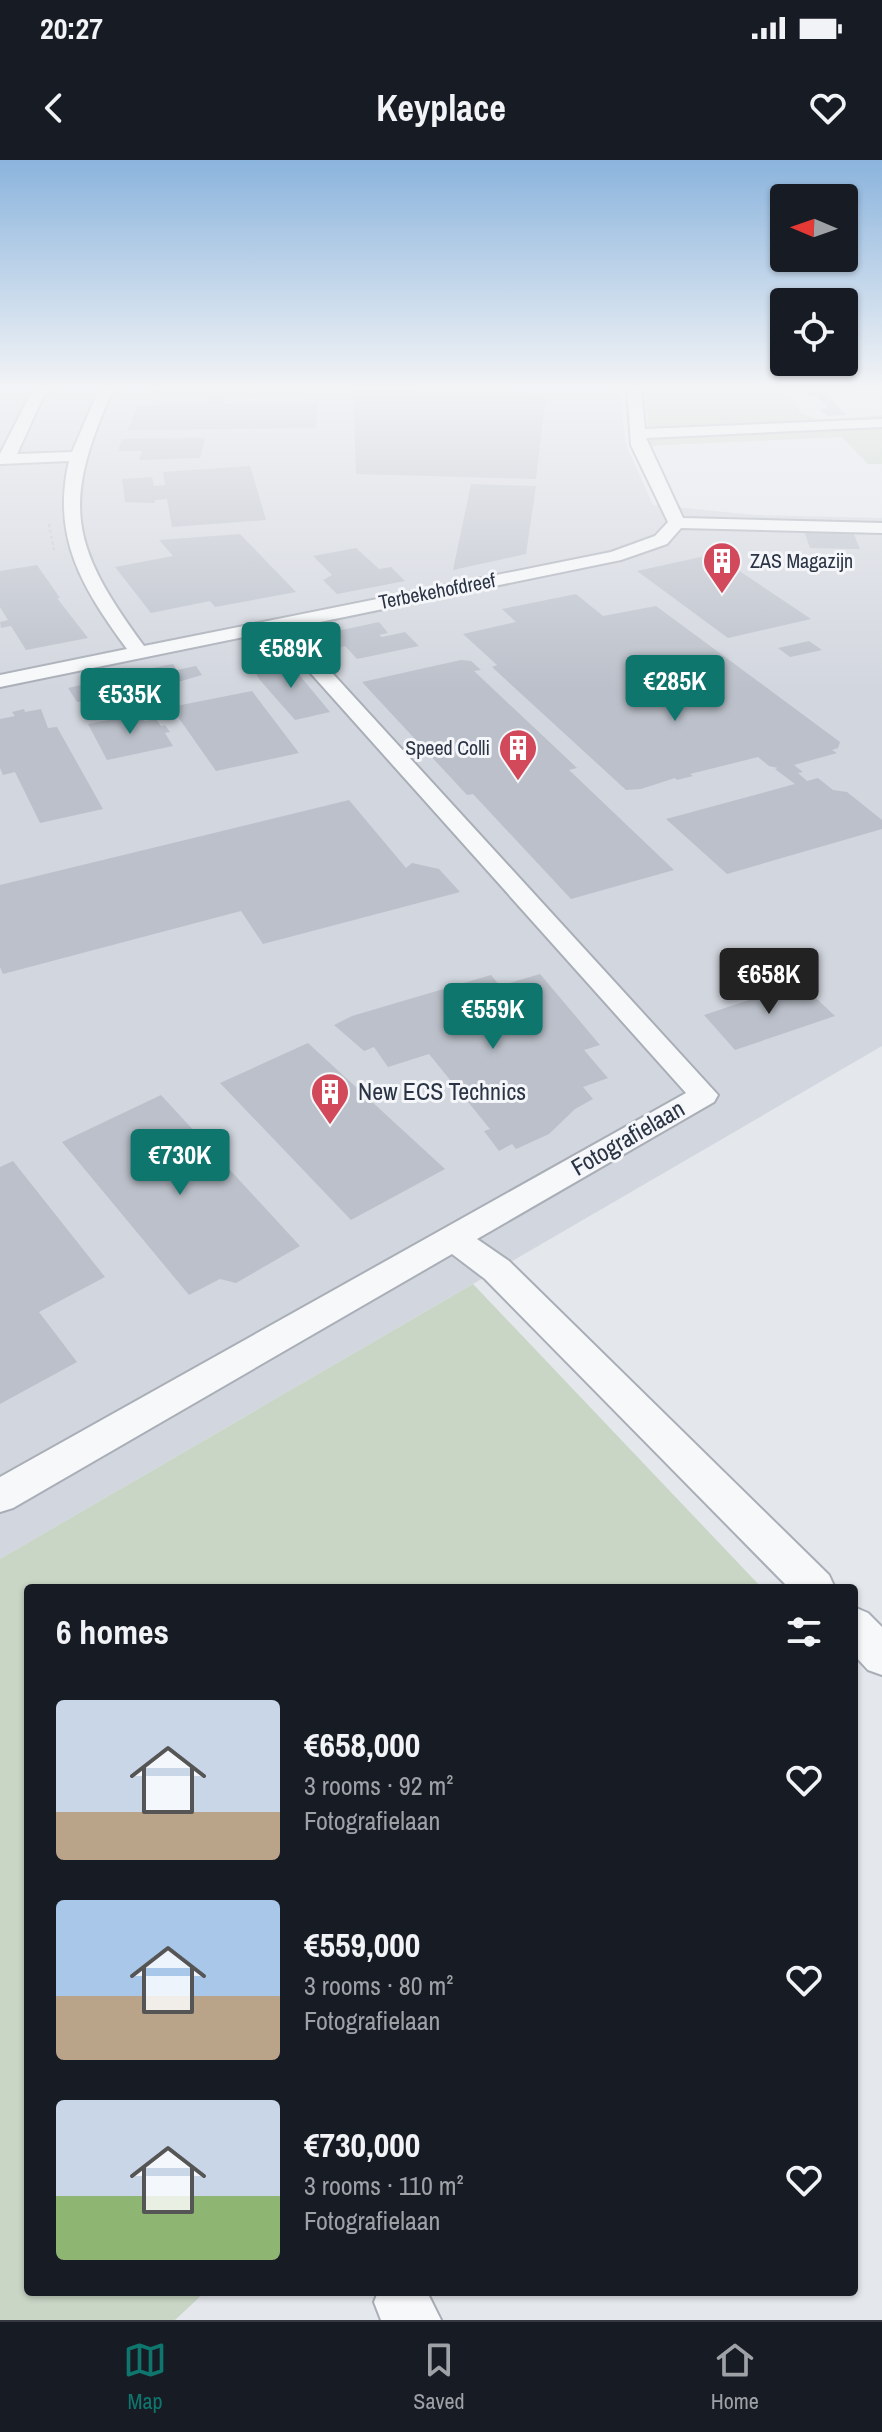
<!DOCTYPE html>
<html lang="en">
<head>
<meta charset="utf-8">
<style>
  body { margin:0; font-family:"Archivo Narrow",sans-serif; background:#242831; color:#f1f3f6; height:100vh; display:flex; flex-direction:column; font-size:30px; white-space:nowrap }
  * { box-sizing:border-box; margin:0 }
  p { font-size:26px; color:#9ea1a6 }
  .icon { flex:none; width:44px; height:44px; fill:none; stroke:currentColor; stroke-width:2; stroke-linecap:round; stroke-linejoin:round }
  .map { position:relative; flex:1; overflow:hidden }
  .drawer { position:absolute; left:24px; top:1424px; width:834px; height:712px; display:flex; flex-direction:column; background:#171b24; border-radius:8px; box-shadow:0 2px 6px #0004 }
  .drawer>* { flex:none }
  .needle { width:52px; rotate:272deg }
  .fabs { position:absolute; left:770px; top:24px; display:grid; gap:16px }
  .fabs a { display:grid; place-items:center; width:88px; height:88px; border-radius:8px; background:#171b24; box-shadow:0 2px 6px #0004; font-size:40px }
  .price { position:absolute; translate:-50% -68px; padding:0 18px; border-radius:8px; background:#0f766e; color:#fff; font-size:26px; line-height:52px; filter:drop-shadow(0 2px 4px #0008) }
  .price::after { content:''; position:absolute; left:50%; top:48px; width:24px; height:18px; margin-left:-12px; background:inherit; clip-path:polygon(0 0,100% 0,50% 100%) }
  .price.on { background:#222; color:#fff }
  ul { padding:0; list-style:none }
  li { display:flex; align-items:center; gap:24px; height:200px; padding:0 32px }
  li span { display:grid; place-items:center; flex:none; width:224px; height:160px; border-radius:8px; color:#555 }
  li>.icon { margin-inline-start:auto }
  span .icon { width:96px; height:96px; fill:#fffc; stroke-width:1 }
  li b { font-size:34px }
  h2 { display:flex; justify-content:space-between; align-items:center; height:96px; padding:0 32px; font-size:34px }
  .status { display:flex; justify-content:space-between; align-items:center; height:56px; padding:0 40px; background:#171b24; direction:ltr }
  .status svg { height:22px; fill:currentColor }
  header { display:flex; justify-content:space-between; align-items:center; height:104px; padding:0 32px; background:#171b24; font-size:36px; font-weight:700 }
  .tab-bar { display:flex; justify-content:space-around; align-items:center; height:112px; border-top:2px solid #363941; background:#171b24; font-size:22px; color:#9ea1a6 }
  .tab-bar a { display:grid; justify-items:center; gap:4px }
  .tab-bar .on { color:#0f766e }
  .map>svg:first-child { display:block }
  .built { fill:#d2d6de }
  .green { fill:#c9d6c5 }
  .building { fill:#bbc0ca }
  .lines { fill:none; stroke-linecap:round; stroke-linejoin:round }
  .minor-casing { stroke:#a9aeb7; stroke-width:4 }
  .path { stroke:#c2c5cb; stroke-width:2; stroke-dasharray:3 3; stroke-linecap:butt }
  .minor { fill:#f7f8fa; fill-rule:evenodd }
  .labels { text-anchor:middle; stroke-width:6; stroke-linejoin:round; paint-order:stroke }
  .far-poi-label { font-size:20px; fill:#2b3445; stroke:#f4f6f9; text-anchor:start }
  .far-street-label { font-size:20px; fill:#2b3445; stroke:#f4f6f9 }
  .poi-label { font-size:24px; fill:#2b3445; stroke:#f4f6f9; text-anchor:start }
  .street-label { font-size:24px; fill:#2b3445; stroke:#f4f6f9 }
</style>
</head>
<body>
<div class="status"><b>20:27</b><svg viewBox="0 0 49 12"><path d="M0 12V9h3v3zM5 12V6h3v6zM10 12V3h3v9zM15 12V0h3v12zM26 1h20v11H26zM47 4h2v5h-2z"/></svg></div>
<header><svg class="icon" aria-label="back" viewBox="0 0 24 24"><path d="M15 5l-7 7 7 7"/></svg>Keyplace<svg class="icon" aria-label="heart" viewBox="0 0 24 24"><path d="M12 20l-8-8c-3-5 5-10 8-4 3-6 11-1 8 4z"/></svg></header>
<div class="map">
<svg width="882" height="2160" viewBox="0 0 882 2160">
  <rect width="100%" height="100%" fill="#e4e7ec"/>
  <path class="built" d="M 0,227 L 619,227 L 626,285 L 653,345 L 756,355 L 882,358 L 882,886 L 0,1399 Z"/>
  <path class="green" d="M 645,227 L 779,227 L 803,254 L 821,260 L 882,255 L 882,304 L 868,304 L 842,277 L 647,286 L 638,274 L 648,267 Z
    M 473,1124 L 762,1428 L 28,1428 L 28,2132 L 205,2132 L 175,2160 L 0,2160 L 0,1399 Z"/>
  <path class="building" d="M 154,227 L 306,227 L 305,236 L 224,237 L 222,244 L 318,243 L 316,268 L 128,270 L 138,245 L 206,244 L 207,237 L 151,236 Z
    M 808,227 L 823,231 L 846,255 L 827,256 L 819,249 L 827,248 L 816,236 L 809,237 L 804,231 L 812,231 Z
    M 353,230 L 546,235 L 536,319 L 356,314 Z
    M 205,278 L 200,298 L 139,300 L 142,291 L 118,291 L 122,279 Z
    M 250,306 L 266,360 L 172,367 L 167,339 L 155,340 L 155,343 L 125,342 L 122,319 L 152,317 L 154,326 L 165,325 L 163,312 Z
    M 471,324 L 536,326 L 526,394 L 453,410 Z
    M 804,371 L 853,372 L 860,389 L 810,388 Z
    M 240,374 L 296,432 L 215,447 L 210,441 L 151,453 L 115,407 L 173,396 L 159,380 Z
    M 356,388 L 379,409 L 391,407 L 405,421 L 337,434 L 323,420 L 332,415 L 313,396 Z
    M 714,394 L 811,459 L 728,478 L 637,411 Z
    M 37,405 L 60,438 L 57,438 L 88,478 L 26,490 L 11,466 L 1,468 L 0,462 L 8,460 L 0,447 L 0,411 Z
    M 576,434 L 603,456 L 656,446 L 840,582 L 838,588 L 832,590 L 837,593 L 794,605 L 803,612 L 798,613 L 807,621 L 818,618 L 833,630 L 847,632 L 882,660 L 882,669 L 727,714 L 666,659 L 795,624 L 775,609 L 778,608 L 769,606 L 758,597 L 690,614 L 693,616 L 677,620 L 675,618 L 641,629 L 626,630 L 492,507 L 497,505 L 463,474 L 516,462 L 502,449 Z
    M 379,462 L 388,473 L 379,475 L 382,477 L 405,472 L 419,486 L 357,499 L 345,486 L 335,489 L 323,474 Z
    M 809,481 L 822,490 L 790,497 L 778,488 Z
    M 286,499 L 330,552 L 295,560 L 259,519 L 256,513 L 262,512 L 256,505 Z
    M 461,500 L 471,501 L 481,510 L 474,511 L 577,608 L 569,610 L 674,710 L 571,739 L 473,634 L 467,635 L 362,522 Z
    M 173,504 L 177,510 L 196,506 L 202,515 L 164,526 L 152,508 Z
    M 108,519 L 115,530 L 93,536 L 95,539 L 77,542 L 68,528 Z
    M 252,531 L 299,593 L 216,611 L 171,547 Z
    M 24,549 L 25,552 L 41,549 L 48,568 L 57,567 L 103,649 L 40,663 L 15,612 L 3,615 L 0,608 L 0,559 L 15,556 L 12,552 Z
    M 140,554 L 145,561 L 156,559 L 161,566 L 165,565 L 170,572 L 165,573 L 173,586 L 107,600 L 88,564 Z
    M 349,640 L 406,708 L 412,703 L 439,709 L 460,732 L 263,784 L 241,751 L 3,814 L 0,807 L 0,725 Z
    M 540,814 L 600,885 L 584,890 L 608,918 L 583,927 L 593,939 L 575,949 L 549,974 L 516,989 L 512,984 L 499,991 L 484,971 L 490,969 L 429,894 L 388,907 L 374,887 L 364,891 L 334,865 L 352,856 L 491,815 L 500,826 Z
    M 800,823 L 835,856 L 735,890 L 704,855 Z
    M 308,883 L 445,1009 L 351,1060 L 220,923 Z
    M 161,935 L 300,1086 L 236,1123 L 220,1119 L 189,1135 L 62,982 Z
    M 13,1001 L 105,1117 L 39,1152 L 77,1202 L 0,1244 L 0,1007 Z"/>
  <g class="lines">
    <g class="minor-casing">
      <path id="minor" d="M 38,227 L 53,227 L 42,239 L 17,294 L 72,292 L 100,227 L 114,227 C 62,343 68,383 144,486 L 611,392 L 655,376 L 668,362 L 631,285 L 627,227 L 641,227 L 645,269 L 882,259 L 882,267 L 646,278 L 683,358 L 882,363 L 882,373 L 681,368 L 667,384 L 621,400 L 291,468 L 718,935 L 714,942 L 477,1079 L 509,1101 L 829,1415 L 835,1428 L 789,1428 L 485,1119 L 452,1094 L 13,1348 L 0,1352 L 0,1317 L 686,933 L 273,471 L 0,527 L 0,515 L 127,489 C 83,429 51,378 69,301 L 0,304 L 0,294 L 29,237 Z
        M 854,1447 L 868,1453 L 882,1467 L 882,1515 L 868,1510 L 854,1495 Z
        M 378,2132 L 427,2132 L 441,2160 L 381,2160 L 374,2142 Z"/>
    </g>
    <path class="path" d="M 49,364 L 54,390"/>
    <use href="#minor" class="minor"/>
  </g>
  <linearGradient id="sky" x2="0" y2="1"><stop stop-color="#8bb4dd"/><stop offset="0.43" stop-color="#f3f4f6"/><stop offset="1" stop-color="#f3f4f6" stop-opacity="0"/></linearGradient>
  <rect width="882" height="529" fill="url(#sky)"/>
  <defs>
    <g id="building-pin" transform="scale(2)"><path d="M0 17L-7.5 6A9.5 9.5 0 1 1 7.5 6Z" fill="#d1495b" stroke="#f4f6f9"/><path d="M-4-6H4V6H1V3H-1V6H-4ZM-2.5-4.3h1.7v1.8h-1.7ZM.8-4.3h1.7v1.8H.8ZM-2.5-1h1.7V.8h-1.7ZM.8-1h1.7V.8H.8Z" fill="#fff"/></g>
  </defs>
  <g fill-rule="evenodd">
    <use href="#building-pin" x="722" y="401"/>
    <use href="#building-pin" x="518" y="588"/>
    <use href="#building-pin" x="330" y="932"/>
  </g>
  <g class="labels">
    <g class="far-poi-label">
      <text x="750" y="408">ZAS Magazijn</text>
      <text x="490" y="595" text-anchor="end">Speed Colli</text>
    </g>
    <g class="far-street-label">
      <text transform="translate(437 431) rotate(-11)" y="7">Terbekehofdreef</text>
    </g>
    <g class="poi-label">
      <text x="358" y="940">New ECS Technics</text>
    </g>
    <g class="street-label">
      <text transform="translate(628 978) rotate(-30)" y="8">Fotografielaan</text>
    </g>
  </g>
</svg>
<div class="fabs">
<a><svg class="needle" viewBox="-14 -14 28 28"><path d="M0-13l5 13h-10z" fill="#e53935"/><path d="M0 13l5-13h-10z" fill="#9ea1a6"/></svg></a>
<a><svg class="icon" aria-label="locate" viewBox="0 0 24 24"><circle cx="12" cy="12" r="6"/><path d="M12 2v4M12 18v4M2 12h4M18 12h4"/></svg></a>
</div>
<b class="price" style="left:291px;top:530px">€589K</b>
<b class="price" style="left:675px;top:563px">€285K</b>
<b class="price" style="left:130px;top:576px">€535K</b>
<b class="price on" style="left:769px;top:856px">€658K</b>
<b class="price" style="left:493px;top:891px">€559K</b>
<b class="price" style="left:180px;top:1037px">€730K</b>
<section class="drawer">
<h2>6 homes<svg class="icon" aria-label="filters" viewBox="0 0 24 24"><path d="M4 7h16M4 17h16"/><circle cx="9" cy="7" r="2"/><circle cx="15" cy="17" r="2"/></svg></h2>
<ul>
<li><span style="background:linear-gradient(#c9d6e8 70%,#b9a48a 0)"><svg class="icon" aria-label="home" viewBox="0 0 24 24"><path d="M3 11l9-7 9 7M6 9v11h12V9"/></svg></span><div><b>€658,000</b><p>3 rooms · 92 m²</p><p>Fotografielaan</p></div><svg class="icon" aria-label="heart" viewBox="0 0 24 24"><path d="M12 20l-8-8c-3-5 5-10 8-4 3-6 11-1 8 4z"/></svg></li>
<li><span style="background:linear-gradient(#a9c7e8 60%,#b9a48a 0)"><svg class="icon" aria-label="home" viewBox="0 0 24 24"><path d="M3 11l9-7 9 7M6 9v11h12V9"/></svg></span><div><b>€559,000</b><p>3 rooms · 80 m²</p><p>Fotografielaan</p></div><svg class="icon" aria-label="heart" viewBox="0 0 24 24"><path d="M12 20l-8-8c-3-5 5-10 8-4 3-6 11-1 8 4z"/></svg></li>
<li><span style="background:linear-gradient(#c9d6e8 60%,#8fb573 0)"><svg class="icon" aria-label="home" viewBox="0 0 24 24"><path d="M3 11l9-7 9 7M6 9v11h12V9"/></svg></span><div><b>€730,000</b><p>3 rooms · 110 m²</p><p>Fotografielaan</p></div><svg class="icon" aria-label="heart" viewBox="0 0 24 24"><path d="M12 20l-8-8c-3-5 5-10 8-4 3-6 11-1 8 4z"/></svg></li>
</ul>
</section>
</div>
<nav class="tab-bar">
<a class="on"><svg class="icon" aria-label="map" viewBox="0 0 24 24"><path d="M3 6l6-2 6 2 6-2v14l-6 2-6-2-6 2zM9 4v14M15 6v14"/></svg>Map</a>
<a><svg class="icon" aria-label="saved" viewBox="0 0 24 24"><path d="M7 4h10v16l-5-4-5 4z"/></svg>Saved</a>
<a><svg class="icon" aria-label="home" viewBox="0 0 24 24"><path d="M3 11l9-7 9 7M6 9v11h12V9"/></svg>Home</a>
</nav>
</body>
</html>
